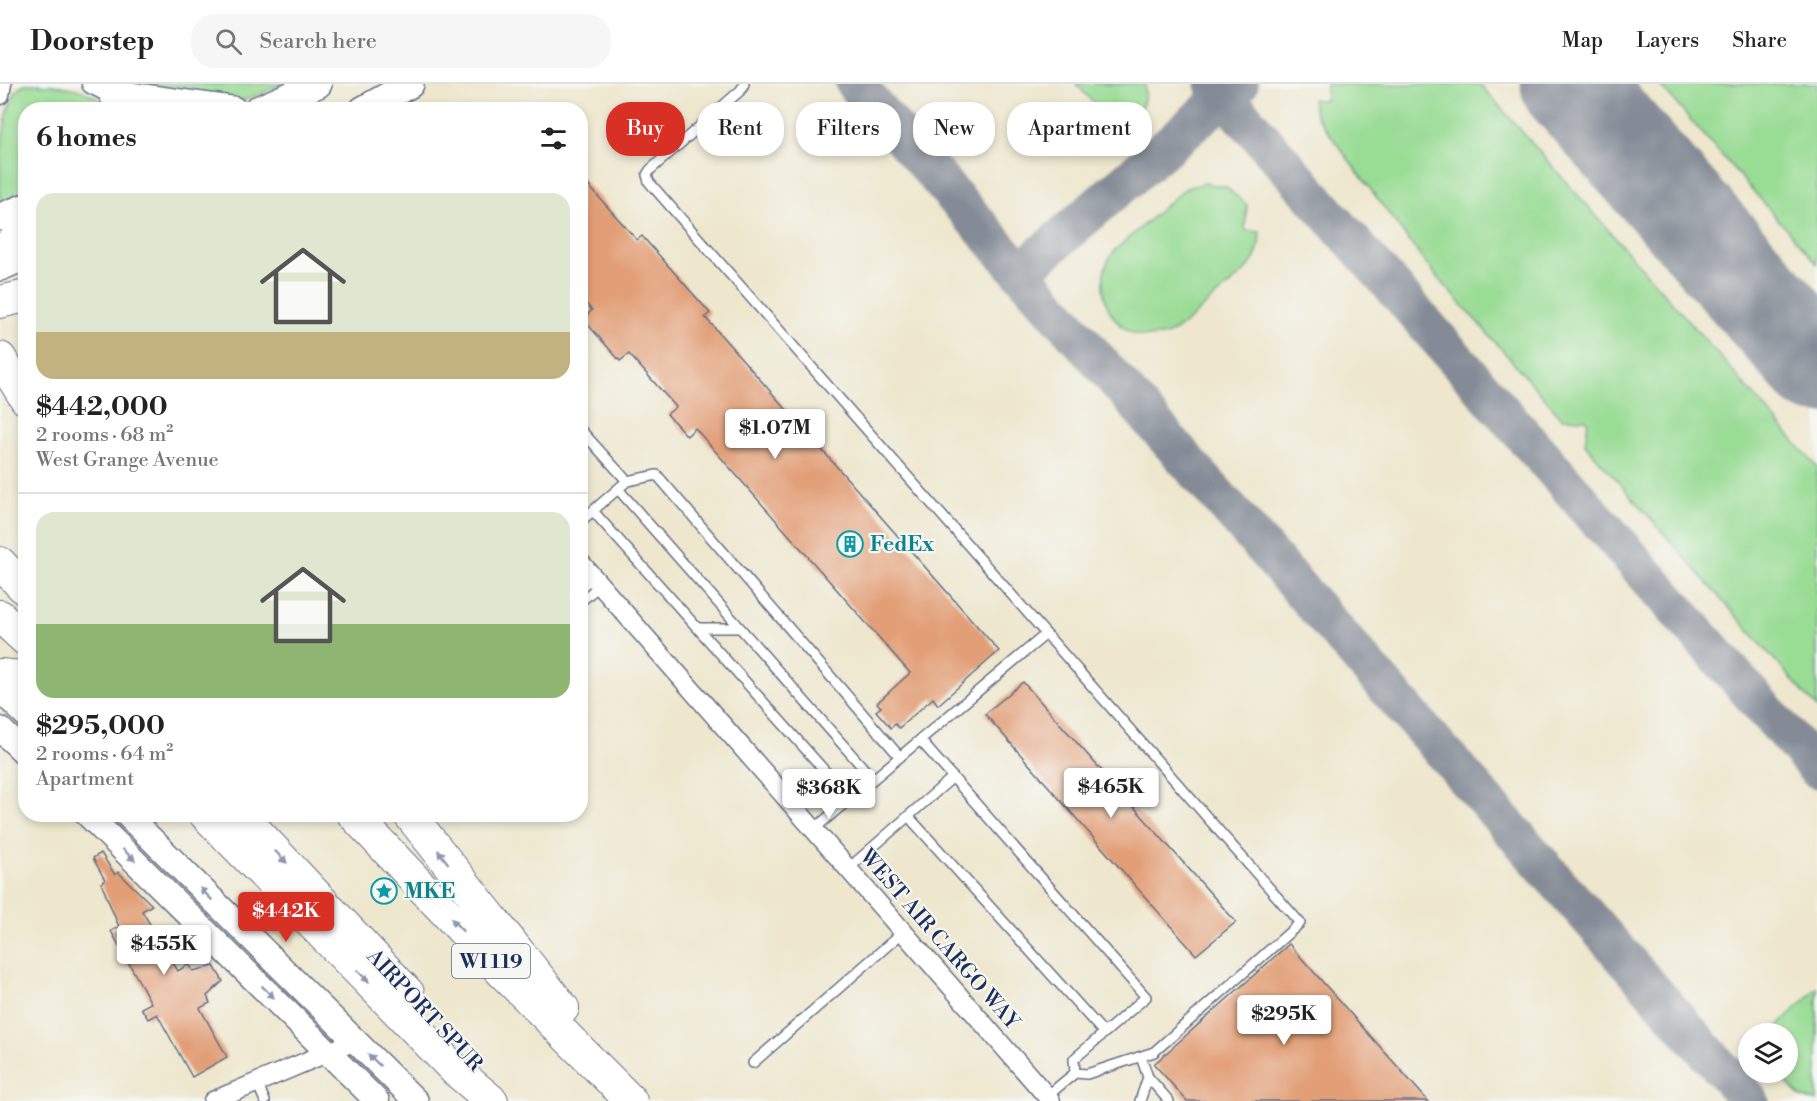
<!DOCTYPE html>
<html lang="en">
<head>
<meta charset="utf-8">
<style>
  body { margin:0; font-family:"Libre Bodoni",serif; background:#f6f6f6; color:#222; height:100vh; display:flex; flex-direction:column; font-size:22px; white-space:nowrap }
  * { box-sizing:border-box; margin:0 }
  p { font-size:20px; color:#767676 }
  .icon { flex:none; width:33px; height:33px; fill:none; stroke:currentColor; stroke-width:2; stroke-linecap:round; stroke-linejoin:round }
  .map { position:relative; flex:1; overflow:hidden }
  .panel { position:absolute; left:18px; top:18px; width:570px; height:720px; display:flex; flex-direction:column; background:#fff; border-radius:24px; box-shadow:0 3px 9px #0003 }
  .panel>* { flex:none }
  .banner { position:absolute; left:606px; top:18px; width:570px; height:54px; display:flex; gap:12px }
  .tools { position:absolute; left:1738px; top:939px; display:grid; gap:12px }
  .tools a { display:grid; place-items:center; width:60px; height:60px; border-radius:50%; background:#fff; box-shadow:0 3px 9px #0003; font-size:30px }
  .price { position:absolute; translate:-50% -51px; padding:0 14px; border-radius:6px; background:#fff; color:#222; font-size:20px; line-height:39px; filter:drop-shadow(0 2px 3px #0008) }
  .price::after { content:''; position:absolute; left:50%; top:36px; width:18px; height:14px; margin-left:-9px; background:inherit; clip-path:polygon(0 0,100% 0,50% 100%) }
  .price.active { background:#d93025; color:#fff }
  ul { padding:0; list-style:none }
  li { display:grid; align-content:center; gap:12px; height:318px; padding:0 18px }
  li+li { border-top:2px solid #e0e0e0 }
  li span { display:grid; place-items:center; height:186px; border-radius:18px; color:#555 }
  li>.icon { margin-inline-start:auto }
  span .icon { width:108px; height:108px; fill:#fffc; stroke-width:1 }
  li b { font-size:26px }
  h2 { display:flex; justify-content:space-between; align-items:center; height:72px; padding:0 18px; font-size:26px }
  .chip { padding:0 21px; border-radius:24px; background:#fff; box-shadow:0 3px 9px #0003; font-size:21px; line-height:54px }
  .chip.active { background:#d93025; color:#fff }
  header { display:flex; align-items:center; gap:36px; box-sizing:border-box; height:84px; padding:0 30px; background:#fff; border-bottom:2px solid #e0e0e0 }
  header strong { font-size:28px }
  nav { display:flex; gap:33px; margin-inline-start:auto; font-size:21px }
  .search { width:420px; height:54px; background:#f6f6f6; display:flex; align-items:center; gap:15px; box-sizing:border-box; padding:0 21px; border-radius:24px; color:#767676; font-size:22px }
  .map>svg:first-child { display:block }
  .green { fill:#99dc94; stroke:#5a8679; stroke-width:1.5 }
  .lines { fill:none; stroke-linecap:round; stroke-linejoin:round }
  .taxiway { stroke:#848b96; stroke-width:39 }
  .runway { stroke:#848b96; stroke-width:99 }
  .building { fill:#e29f77 }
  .lane-casing { stroke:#656f85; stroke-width:12 }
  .street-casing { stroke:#656f85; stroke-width:21 }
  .secondary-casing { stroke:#656f85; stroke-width:27 }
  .primary-casing { stroke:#656f85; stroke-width:30 }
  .highway-casing { stroke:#656f85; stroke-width:34 }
  .lane { stroke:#fff; stroke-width:9 }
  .street { stroke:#fff; stroke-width:18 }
  .secondary { stroke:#fff; stroke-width:24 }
  .primary { stroke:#fff; stroke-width:27 }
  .highway { stroke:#fff; stroke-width:32 }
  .oneway { fill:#8d97ae }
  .labels { text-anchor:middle; stroke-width:4.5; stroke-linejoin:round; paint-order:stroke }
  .shield { fill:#f6f6f2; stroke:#5d6b8a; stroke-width:1.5 }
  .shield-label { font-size:20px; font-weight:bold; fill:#1b2f5e }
  .culture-label { font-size:21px; font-weight:bold; fill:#0d838f; stroke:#f6f6f2; text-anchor:start }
  .street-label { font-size:21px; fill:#1b2f5e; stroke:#f6f6f2 }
</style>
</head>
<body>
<header>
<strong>Doorstep</strong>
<div class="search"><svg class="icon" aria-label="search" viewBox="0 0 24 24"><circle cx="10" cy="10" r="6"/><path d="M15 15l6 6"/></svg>Search here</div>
<nav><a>Map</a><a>Layers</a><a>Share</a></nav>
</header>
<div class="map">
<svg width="1817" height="1017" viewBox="0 0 1817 1017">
  <rect width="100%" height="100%" fill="#f6f6f2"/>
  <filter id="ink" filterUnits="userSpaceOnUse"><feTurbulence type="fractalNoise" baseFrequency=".0167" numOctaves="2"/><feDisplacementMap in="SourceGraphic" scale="12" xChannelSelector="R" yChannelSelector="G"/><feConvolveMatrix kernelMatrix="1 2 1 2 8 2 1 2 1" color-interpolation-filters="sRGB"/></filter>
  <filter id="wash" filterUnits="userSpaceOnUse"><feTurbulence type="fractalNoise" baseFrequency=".008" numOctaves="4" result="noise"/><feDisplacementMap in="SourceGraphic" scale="24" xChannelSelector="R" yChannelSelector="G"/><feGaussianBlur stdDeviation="1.35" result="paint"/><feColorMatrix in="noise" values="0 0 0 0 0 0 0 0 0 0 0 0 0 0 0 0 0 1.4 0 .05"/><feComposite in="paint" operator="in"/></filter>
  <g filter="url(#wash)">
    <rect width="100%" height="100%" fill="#eee7ce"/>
    <path class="green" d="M 24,0 C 54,0 90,2 112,25 L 26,26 L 25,108 L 0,119 C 0,88 0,14 24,0 Z
      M 114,0 L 284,0 L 245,16 L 234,17 Z
      M 1076,0 L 1145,0 C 1147,21 1136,36 1121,49 Z
      M 1326,0 L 1480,0 L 1817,383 L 1817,624 L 1585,360 L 1588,337 L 1586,335 L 1562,334 L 1426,180 L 1320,37 L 1315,30 L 1312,15 L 1323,16 L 1326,14 Z
      M 1659,0 L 1817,0 L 1817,180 Z
      M 1205,99 L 1226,103 L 1247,121 L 1245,144 L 1247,147 L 1260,148 C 1259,159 1259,169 1252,178 C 1241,194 1222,206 1208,219 C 1198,227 1188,239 1176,246 C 1171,249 1165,252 1159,252 C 1111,259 1087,200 1115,166 L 1176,112 L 1186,104 Z
      M 1817,904 L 1817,1017 C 1799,1017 1789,1001 1779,989 L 1788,988 L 1788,950 L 1774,949 L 1778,942 Z"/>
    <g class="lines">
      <path class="taxiway" d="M 855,0 L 1750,1017
        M 1214,0 L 1817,685
        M 1021,188 L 1239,0"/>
      <path class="runway" d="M 1570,0 L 1817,280"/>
    </g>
    <g id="blocks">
      <path class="building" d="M 580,92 L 637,156 L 642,152 L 710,229 L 705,233 L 999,567 L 938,621 L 933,614 L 899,644 L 895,640 L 891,644 L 876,627 L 881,623 L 877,619 L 910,589 L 695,344 L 687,352 L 667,330 L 676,323 L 629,270 L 620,277 L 583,235 L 592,226 L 580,214 Z
        M 1023,598 L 1236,838 L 1196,871 L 985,630 Z
        M 101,769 L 115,791 L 118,788 L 152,821 L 142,827 L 178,887 L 189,880 L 193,887 L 214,882 L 223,897 L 207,912 L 210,919 L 200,924 L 227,973 L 192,993 L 157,930 L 148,935 L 141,924 L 151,919 L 111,847 L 119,843 L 101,799 L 105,796 L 93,774 Z
        M 1289,860 L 1428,1017 L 1187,1017 L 1154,980 Z"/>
    </g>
  </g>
  <g filter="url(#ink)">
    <use href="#blocks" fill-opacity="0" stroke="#656f85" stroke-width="1.5"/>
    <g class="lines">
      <g class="lane-casing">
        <path id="lane" d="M 744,0 L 741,6 L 650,86 L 647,91 L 649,98 L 1300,839 L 1154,968 L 1087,990 L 1075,989 L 1047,1012
          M 580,345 L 627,397 L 580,438
          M 627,397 L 657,391 L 900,673
          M 618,405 L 873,695
          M 593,427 L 850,715
          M 580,504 L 593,493
          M 580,518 L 600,501
          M 698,544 L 740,544
          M 920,656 L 1146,913 L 1074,975 L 1075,989
          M 908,732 L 1104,949
          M 814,745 L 1046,550
          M 849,784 L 953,693
          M 753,979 L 903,848
          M 1148,993 L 1169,1017
          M 257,999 L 265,1017
          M 1140,1017 L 1148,993 L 1141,973"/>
      </g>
      <g class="street-casing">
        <path id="street" d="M 91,0 L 113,11 L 125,26
          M 0,11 L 2,0
          M 580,478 L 1051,1017
          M 213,1017 L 355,957"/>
      </g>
      <g class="secondary-casing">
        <path id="secondary" d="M 0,606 L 26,631
          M 0,645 L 26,670
          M 87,730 L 377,1017
          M 126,730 L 416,1017"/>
      </g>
      <g class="primary-casing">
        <path id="primary" d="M 113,11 L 131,12 L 233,26
          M 257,26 L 318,0
          M 363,26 L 410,0
          M 0,133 L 26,123
          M 0,164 L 26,148
          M 0,183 L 26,172"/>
      </g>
      <g class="highway-casing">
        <path id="highway" d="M 0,218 L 26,212
          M 0,274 L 26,315
          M 0,479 L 26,506
          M 0,532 L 26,556
          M 0,591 L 22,593 L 26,595
          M 205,730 L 456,987 L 492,1017
          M 240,730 L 408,909
          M 353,730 L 503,889 L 631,1017
          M 409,730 L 563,924"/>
      </g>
      <use href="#lane" class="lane"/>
      <use href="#street" class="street"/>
      <use href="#secondary" class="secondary"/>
      <use href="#primary" class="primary"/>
      <use href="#highway" class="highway"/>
    </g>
    <defs><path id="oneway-solid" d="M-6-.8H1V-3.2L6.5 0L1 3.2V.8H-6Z" transform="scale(1.5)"/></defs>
    <g class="oneway">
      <use href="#oneway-solid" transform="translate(129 771) rotate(44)"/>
      <use href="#oneway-solid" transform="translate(281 773) rotate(46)"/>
      <use href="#oneway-solid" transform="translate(443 773) rotate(-128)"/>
      <use href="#oneway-solid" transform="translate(206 810) rotate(-135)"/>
      <use href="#oneway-solid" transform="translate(457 841) rotate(-133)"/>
      <use href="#oneway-solid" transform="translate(363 892) rotate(45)"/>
      <use href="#oneway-solid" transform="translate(268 908) rotate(45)"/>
      <use href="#oneway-solid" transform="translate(374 976) rotate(-136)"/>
    </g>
  </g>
  <defs>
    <g id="building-ring" transform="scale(1.35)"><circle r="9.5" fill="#f6f6f2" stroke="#0f9aa8" stroke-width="1.5"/><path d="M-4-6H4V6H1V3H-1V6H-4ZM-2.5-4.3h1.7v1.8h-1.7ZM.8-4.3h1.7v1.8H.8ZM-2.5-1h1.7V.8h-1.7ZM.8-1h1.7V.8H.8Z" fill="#0f9aa8"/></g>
    <g id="sight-ring" transform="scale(1.35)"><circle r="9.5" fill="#f6f6f2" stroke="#0f9aa8" stroke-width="1.5"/><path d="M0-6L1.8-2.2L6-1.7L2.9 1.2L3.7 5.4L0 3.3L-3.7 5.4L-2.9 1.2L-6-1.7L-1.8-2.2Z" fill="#0f9aa8"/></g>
  </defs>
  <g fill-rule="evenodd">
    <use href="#building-ring" x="850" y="460"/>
    <use href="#sight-ring" x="384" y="807"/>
  </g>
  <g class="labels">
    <rect class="shield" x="452" y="860" width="78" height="34" rx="4.5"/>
    <g class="shield-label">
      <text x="491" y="884">WI 119</text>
    </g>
    <g class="culture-label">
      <text x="870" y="467">FedEx</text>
      <text x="404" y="814">MKE</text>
    </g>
    <g class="street-label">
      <text transform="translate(940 855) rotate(49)" y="7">WEST AIR CARGO WAY</text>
      <text transform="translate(425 926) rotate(47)" y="7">AIRPORT SPUR</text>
    </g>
  </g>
</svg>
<div class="tools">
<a><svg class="icon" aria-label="layers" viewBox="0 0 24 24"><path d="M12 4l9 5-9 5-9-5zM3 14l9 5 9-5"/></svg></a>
</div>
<b class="price" style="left:775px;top:376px">$1.07M</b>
<b class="price" style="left:1111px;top:735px">$465K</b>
<b class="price" style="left:829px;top:736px">$368K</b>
<b class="price active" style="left:286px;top:859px">$442K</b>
<b class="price" style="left:164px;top:892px">$455K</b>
<b class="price" style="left:1284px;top:962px">$295K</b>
<div class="banner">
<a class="chip active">Buy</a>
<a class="chip">Rent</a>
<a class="chip">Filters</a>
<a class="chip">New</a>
<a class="chip">Apartment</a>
</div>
<section class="panel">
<h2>6 homes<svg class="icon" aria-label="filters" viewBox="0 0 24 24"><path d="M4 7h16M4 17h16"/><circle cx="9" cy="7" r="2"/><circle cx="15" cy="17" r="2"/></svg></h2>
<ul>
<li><span style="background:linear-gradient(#dfe7d0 75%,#c2b280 0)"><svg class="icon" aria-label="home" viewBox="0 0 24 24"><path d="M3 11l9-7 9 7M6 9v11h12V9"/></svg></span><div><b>$442,000</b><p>2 rooms · 68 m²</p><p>West Grange Avenue</p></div></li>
<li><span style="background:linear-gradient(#dfe7d0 60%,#8fb573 0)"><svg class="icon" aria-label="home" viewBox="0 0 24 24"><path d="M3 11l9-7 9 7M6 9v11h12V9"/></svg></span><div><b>$295,000</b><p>2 rooms · 64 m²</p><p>Apartment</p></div></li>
</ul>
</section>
</div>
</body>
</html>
